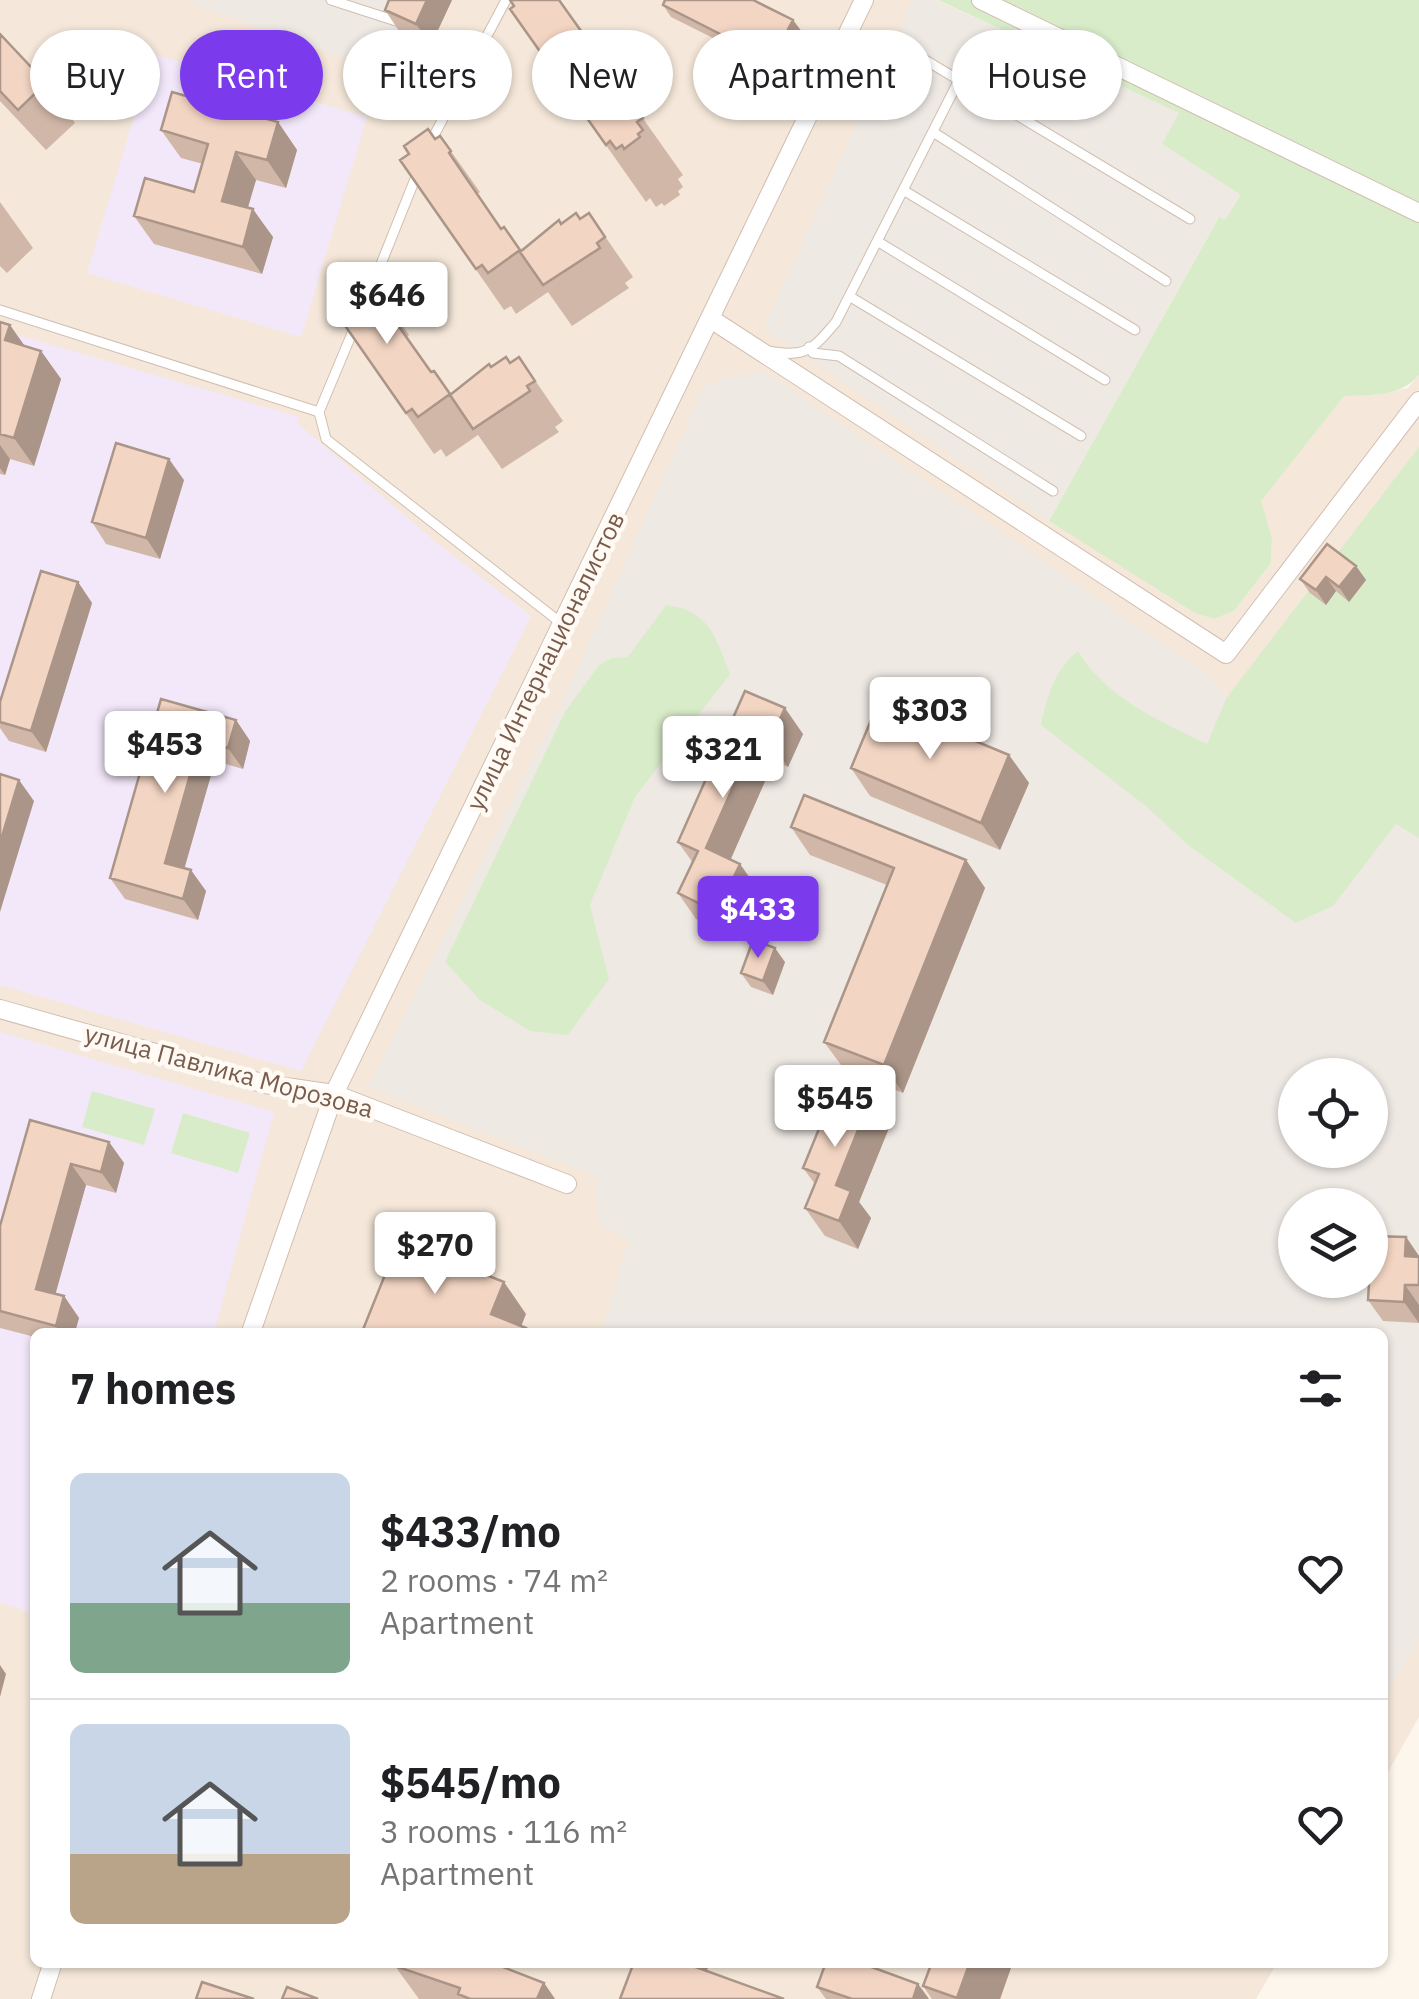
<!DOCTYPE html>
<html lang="en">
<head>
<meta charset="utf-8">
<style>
  body { margin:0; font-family:"IBM Plex Sans",sans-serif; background:#f2f2f2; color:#202124; height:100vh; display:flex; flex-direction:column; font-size:38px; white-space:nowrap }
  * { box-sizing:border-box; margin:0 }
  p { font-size:32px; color:#757577 }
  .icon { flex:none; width:55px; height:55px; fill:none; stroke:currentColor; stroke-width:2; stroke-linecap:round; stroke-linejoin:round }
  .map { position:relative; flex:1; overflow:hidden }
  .sheet { position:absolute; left:30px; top:1328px; width:1358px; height:640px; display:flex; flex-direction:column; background:#fff; border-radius:15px; box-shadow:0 2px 8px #0004 }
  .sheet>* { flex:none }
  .banner { position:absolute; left:30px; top:30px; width:1360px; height:90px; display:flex; gap:20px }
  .buttons { position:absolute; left:1278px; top:1058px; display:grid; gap:20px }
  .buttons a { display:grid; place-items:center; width:110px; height:110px; border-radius:50%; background:#fff; box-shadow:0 2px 8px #0004; font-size:50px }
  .price { position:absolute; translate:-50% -85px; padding:0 22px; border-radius:10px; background:#fff; color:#222; font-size:32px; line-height:65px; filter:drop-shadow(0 2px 5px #0008) }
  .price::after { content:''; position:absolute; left:50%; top:60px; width:30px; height:22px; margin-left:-15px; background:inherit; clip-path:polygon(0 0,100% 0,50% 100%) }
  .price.current { background:#7c3aed; color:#fff }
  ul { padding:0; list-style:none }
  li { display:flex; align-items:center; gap:30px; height:250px; padding:0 40px }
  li+li { border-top:2px solid #e0e0e0 }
  li span { display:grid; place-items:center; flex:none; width:280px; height:200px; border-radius:15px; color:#555 }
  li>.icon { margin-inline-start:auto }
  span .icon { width:120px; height:120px; fill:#fffc; stroke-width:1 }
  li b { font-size:42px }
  h2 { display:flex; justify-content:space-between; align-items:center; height:120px; padding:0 40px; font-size:42px }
  .chip { padding:0 35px; border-radius:45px; background:#fff; box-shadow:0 2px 8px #0004; font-size:35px; line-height:90px }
  .chip.current { background:#7c3aed; color:#fff }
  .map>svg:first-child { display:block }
  .residential { fill:#f5e8da; fill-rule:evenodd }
  .industrial { fill:#efe9e4; fill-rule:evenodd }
  .education { fill:#f3e8fa }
  .green { fill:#d8ecc9 }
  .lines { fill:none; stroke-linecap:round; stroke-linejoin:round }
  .service-casing { stroke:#d1beb0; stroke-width:11 }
  .minor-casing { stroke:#d1beb0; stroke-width:20 }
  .service { stroke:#fff; stroke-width:9 }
  .minor { stroke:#fff; stroke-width:18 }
  .wall { fill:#d1b7a8 }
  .shaded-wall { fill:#aa9588 }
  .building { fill:#f3d5c3; stroke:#aa9588; stroke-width:2.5 }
  .labels { text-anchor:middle; stroke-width:9; stroke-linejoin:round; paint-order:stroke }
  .street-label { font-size:25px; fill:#7a5c4d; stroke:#fffaf3 }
</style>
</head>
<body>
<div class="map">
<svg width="1419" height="1999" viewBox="0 0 1419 1999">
  <rect width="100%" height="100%" fill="#fdf6ec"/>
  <path class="residential" d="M 0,0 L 937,0 L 1241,195 L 1225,221 L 1218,218 L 1049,521 L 1214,619 L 1234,611 L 1271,563 L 1272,538 L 1260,501 L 1344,395 L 1377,395 L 1408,388 L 1419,375 L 1419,1717 L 1383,1781 L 1382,1332 L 35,1332 L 35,1962 L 1277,1963 L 1256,1999 L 0,1999 ZM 1295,1075 L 1370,1075 L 1370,1150 L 1295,1150 ZM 1295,1205 L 1370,1205 L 1370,1280 L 1295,1280 Z"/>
  <path class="industrial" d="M 183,0 L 434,0 L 405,80 Z
    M 912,0 L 937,0 L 1180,113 L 1162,144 L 1241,195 L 1225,221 L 1218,218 L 1049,521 L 764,328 Z
    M 762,370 L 1207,673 L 1227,697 L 1295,756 L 1419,838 L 1419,1638 L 1383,1702 L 1382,1332 L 602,1332 L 629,1239 L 598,1225 L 596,1176 L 368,1087 L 566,694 L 705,384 ZM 1295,1075 L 1370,1075 L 1370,1150 L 1295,1150 ZM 1295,1205 L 1370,1205 L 1370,1280 L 1295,1280 Z"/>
  <path class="education" d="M 153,54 L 367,117 L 301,337 L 87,273 Z
    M 0,330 L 299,417 L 297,423 L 432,539 L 531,616 L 301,1071 L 0,985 Z
    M 0,1032 L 274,1112 L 214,1332 L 35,1332 L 35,1614 L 0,1602 Z"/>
  <path class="green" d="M 938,0 L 1419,0 L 1419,375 C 1400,397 1372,395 1344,396 L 1261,501 L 1272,538 L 1271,563 L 1234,611 L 1214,619 L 1195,613 L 1049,521 L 1219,217 L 1225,220 L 1241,195 L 1162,144 L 1179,113 Z
    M 1419,447 L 1419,838 L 1396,824 L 1333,906 L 1296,923 L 1188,845 L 1147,807 L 1041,725 C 1047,696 1055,669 1078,651 C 1106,698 1158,720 1207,744 L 1227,697 Z
    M 666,605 C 709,610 716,637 730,674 L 635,797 L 590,905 L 609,979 L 568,1035 L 530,1031 L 480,1000 L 445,962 L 565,712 L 599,665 L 612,658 L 628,657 Z
    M 92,1091 L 155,1109 L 144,1145 L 82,1127 Z
    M 183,1113 L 250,1133 L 238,1173 L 171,1153 Z"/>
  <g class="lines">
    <g class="service-casing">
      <path id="service" d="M 331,0 L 396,21
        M 917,55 L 1190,219
        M 933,132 L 1166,281
        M 429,145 L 506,0
        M 903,190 L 1135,330
        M 877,241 L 1105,380
        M 369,294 L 417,174
        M 849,296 L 1081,436
        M 0,310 L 319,412
        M 355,326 L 319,412 L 326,439 L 561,623
        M 809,347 L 813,353 L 839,356 L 1053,491
        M 768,351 C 806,358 812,350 836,322 L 959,80"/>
    </g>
    <g class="minor-casing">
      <path id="minor" d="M 981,0 L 1419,213
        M 711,319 L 1226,654 L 1419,401
        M 0,1009 L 265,1084 L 334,1094 L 567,1184
        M 251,1332 L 334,1094 L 864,0
        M 41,1999 L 53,1962"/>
    </g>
    <use href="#service" class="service"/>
    <use href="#minor" class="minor"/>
  </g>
  <path class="wall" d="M 452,0 L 431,45 L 399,31 L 385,10 Z
    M 559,0 L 683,175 L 678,179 L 683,187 L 678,191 L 680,195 L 664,206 L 662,203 L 656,207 L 650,198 L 646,202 L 510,9 Z
    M 663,5 L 793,20 L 802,32 L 782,69 L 749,51 L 747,55 L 671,17 Z
    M 0,34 L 46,83 L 75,123 L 46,150 L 0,101 Z
    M 278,122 L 297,150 L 286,188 L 256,180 L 247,208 L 273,237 L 262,274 L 154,244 L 134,216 L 194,192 L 203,164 L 181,158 L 161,130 Z
    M 440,136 L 480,192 L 477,194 L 501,229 L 521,251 L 561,224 L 580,219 L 589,213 L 633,277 L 625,283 L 629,288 L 572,326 L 548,292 L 516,314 L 511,306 L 504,310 L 400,160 Z
    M 0,202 L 33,248 L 7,273 L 0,266 Z
    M 370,279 L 409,335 L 407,337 L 431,372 L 451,395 L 491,367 L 510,363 L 519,357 L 563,421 L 555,427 L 559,432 L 502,469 L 478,435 L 446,457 L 441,449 L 434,454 L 330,304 Z
    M 0,322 L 25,346 L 41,351 L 61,379 L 34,466 L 10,459 L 5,475 L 0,474 Z
    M 184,480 L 160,559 L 106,544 L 92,522 Z
    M 1356,566 L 1366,580 L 1349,602 L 1336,591 L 1326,605 L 1310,593 L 1300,579 Z
    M 78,582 L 92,603 L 46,752 L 9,741 L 0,728 L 0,702 Z
    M 745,691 L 803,734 L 788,767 L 774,761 L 731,859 L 740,864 L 758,890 L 735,937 L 696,919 L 678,893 L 693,863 L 678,842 Z
    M 161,699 L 236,720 L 250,741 L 243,769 L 215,761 L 184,868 L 206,891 L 198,920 L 125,899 L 110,878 Z
    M 1009,755 L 1029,783 L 1000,850 L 870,796 L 851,768 Z
    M 791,827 L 966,860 L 985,888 L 903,1093 L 844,1069 L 824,1042 L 887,885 L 810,855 Z
    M 785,962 L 773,995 L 751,987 L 741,973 Z
    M 30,1120 L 109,1142 L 124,1163 L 116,1193 L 86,1185 L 55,1294 L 64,1296 L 79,1318 L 75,1332 L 35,1332 L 35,1337 L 0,1328 L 0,1226 Z
    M 891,1123 L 859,1202 L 871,1218 L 858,1249 L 825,1236 L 805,1208 L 815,1184 L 803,1168 Z
    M 1406,1237 L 1419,1256 L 1419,1323 L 1383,1321 L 1368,1300 Z
    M 932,1962 L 1013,1962 L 1000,1999 L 932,1999 L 923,1986 Z
    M 395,1966 L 544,1983 L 555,1999 L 419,1999 Z
    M 918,1984 L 929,1999 L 826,1999 L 817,1987 Z"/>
  <path class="shaded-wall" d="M 427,0 L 452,0 L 431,45 L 416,24 Z
    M 793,20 L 802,32 L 782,69 L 773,57 Z
    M 740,39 L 749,51 L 747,55 L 738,43 Z
    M 278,122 L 297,150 L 286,188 L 267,160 Z
    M 236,152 L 256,180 L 242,228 L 222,201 Z
    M 253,209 L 273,237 L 262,274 L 243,247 Z
    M 10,325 L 29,352 L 5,340 Z
    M 41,351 L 61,379 L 34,466 L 14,438 Z
    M 0,445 L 10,459 L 5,475 L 0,468 Z
    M 169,459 L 184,480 L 160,559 L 146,538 Z
    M 1356,566 L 1366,580 L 1349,602 L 1339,587 Z
    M 1326,577 L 1336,591 L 1326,605 L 1316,590 Z
    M 78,582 L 92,603 L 46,752 L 31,731 Z
    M 785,708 L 803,734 L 788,767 L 770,741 Z
    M 236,720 L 250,741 L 243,769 L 228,748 Z
    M 756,735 L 774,761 L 724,874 L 706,848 Z
    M 200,740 L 215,761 L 180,884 L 165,863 Z
    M 1009,755 L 1029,783 L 1000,850 L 981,823 Z
    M 19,780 L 34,801 L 0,912 L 0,843 Z
    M 966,860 L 985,888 L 903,1093 L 884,1065 Z
    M 740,864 L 758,890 L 735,937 L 717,912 Z
    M 191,870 L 206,891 L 198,920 L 183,899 Z
    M 775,948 L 785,962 L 773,995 L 763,981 Z
    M 872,1095 L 891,1123 L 859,1202 L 871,1218 L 858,1249 L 839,1221 L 836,1185 Z
    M 109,1142 L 124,1163 L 116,1193 L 101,1172 Z
    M 71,1164 L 86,1185 L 51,1310 L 36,1289 Z
    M 1406,1237 L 1419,1256 L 1405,1256 Z
    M 504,1282 L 526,1314 L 519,1332 L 491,1314 Z
    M 1405,1285 L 1419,1305 L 1419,1323 L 1404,1302 Z
    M 64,1296 L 79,1318 L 75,1332 L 60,1332 L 56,1326 Z
    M 0,1665 L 6,1674 L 0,1697 Z
    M 678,1962 L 710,1962 L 699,1992 Z
    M 970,1962 L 1013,1962 L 1000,1999 L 957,1999 Z
    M 544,1983 L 555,1999 L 537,1999 Z
    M 918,1984 L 929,1999 L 913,1999 Z"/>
  <path class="building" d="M 389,0 L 427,0 L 416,24 L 385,10 Z
    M 510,0 L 559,0 L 643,118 L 637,122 L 643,130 L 638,134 L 640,137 L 624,149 L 622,145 L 616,149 L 610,141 L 606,145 L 510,9 L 514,6 Z
    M 665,0 L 753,0 L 793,20 L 773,57 L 740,39 L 738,43 L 663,5 Z
    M 0,34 L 46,83 L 18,110 L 0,91 Z
    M 172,92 L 278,122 L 267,160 L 236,152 L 222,201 L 253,209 L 243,247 L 134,216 L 145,178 L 194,192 L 208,144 L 161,130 Z
    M 428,129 L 435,139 L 440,136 L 451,151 L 449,153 L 501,229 L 504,227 L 520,250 L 488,273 L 482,265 L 476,269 L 400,160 L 409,154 L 404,146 Z
    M 576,213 L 580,219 L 589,213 L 605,237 L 597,243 L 600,248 L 543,285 L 520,252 L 559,220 L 561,224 Z
    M 358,273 L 365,283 L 370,279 L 381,295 L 378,297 L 431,372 L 434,371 L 450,394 L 418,417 L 412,409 L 406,413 L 330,304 L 339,297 L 334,290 Z
    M 0,322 L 10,325 L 5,340 L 41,351 L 14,438 L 0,434 Z
    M 506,357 L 510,363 L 519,357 L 535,381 L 527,386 L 530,391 L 473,429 L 450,395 L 489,364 L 491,367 Z
    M 116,443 L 169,459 L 146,538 L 92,522 Z
    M 1327,544 L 1356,566 L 1339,587 L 1326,577 L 1316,590 L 1300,579 Z
    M 41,571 L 78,582 L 31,731 L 0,722 L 0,702 Z
    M 745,691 L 785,708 L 770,741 L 756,735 L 706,848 L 740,864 L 717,912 L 678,893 L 698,851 L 678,842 Z
    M 161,699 L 236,720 L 228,748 L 200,740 L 165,863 L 191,870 L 183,899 L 110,878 Z
    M 879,701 L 1009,755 L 981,823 L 851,768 Z
    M 0,774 L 19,780 L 0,843 Z
    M 804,795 L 966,860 L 884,1065 L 824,1042 L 894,868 L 791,827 Z
    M 753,940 L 775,948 L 763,981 L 741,973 Z
    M 838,1082 L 872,1095 L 836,1185 L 851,1191 L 839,1221 L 805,1208 L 819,1174 L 803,1168 Z
    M 30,1120 L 109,1142 L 101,1172 L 71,1164 L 36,1289 L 64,1296 L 56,1326 L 0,1311 L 0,1226 Z
    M 1372,1236 L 1406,1237 L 1405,1256 L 1419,1257 L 1419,1285 L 1405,1285 L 1404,1302 L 1368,1300 Z
    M 399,1240 L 504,1282 L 491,1314 L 526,1328 L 524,1332 L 362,1332 Z
    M 397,1962 L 490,1962 L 544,1983 L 537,1999 L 470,1999 L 458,1994 L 460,1988 L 395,1966 Z
    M 634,1962 L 682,1962 L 784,1999 L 620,1999 Z
    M 826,1962 L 858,1962 L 918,1984 L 913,1999 L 852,1999 L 817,1987 Z
    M 932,1962 L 970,1962 L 957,1998 L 923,1986 Z
    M 202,1982 L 254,1999 L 196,1999 Z
    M 287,1987 L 318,1999 L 282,1999 Z"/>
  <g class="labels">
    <g class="street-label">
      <text transform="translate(545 661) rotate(-64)" y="9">улица Интернационалистов</text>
      <text transform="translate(229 1071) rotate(15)" y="9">улица Павлика Морозова</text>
    </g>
  </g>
</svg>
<div class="buttons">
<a><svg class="icon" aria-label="locate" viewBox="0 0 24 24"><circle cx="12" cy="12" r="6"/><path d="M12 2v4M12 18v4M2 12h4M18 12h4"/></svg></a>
<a><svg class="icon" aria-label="layers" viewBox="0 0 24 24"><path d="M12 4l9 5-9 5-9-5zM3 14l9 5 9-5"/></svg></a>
</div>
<b class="price" style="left:387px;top:347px">$646</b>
<b class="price" style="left:930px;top:762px">$303</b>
<b class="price" style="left:165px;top:796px">$453</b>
<b class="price" style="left:723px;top:801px">$321</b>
<b class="price current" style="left:758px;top:961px">$433</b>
<b class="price" style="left:835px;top:1150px">$545</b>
<b class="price" style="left:435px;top:1297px">$270</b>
<div class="banner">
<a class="chip">Buy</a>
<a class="chip current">Rent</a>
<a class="chip">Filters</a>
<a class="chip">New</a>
<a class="chip">Apartment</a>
<a class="chip">House</a>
</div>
<section class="sheet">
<h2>7 homes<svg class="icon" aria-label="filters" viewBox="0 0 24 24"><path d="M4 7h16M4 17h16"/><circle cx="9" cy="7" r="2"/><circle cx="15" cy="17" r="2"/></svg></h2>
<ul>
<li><span style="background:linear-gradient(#c9d6e8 65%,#7fa58c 0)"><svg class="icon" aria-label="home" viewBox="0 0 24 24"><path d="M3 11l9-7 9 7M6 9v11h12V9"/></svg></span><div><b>$433/mo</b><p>2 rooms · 74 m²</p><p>Apartment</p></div><svg class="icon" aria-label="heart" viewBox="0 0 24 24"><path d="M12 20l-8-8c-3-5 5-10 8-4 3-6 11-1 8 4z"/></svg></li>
<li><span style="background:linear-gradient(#c9d6e8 65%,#b9a48a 0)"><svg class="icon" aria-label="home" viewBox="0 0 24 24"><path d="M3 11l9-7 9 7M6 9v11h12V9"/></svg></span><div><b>$545/mo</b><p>3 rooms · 116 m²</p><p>Apartment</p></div><svg class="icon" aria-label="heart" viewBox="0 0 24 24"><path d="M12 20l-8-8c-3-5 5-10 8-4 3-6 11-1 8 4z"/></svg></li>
</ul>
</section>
</div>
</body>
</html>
